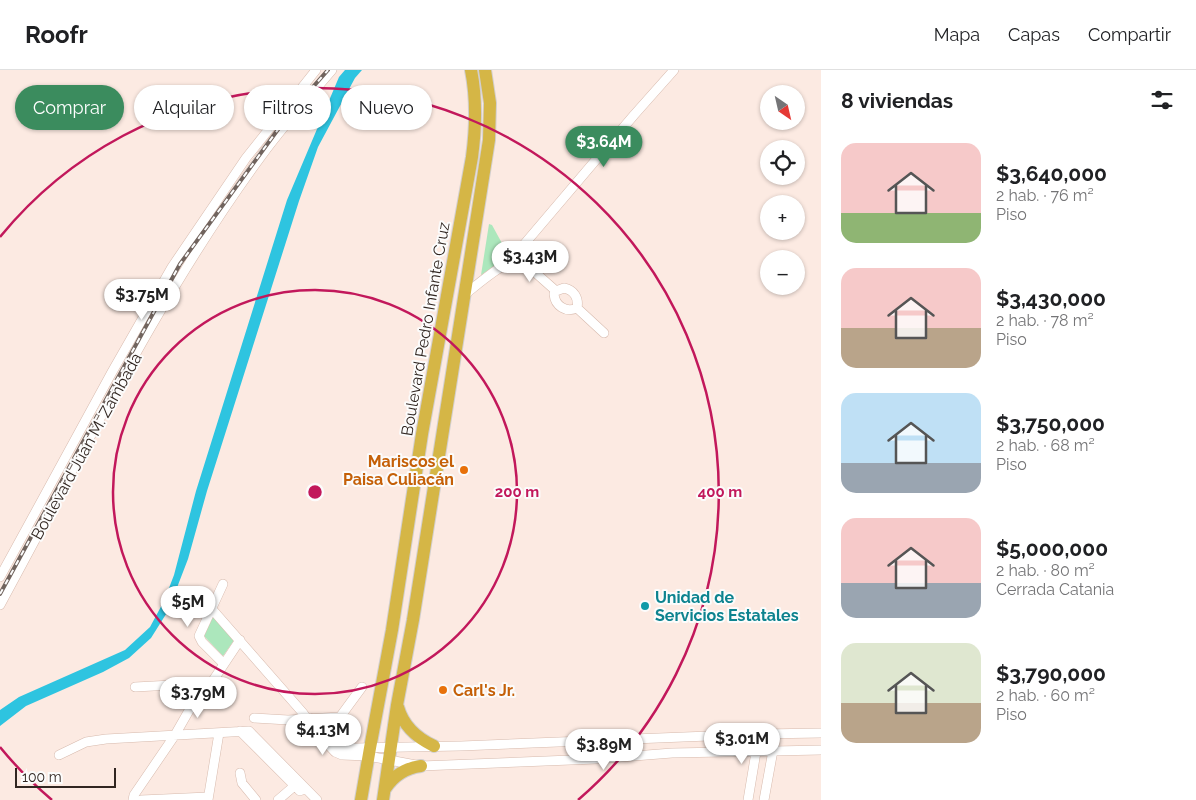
<!DOCTYPE html>
<html lang="es">
<head>
<meta charset="utf-8">
<style>
  body { margin:0; font-family:Raleway,sans-serif; background:#f2f2f2; color:#202124; height:100vh; display:flex; flex-direction:column; font-size:19px; white-space:nowrap }
  * { box-sizing:border-box; margin:0 }
  p { font-size:16px; color:#757577 }
  .icon { flex:none; width:28px; height:28px; fill:none; stroke:currentColor; stroke-width:2; stroke-linecap:round; stroke-linejoin:round }
  .map { position:relative; flex:1; overflow:hidden }
  .details { display:flex; flex-direction:column; background:#fff; width:375px }
  .details>* { flex:none }
  .banner { position:absolute; left:15px; top:15px; width:475px; height:45px; display:flex; gap:10px }
  .needle { width:32px; rotate:146deg }
  .tools { position:absolute; left:760px; top:15px; display:grid; gap:10px }
  .tools a { display:grid; place-items:center; width:45px; height:45px; border-radius:50%; background:#fff; box-shadow:0 1px 4px #0004; font-size:25px }
  .scale { position:absolute; left:15px; bottom:12px; width:101px; box-sizing:border-box; padding-left:5px; border:2px solid #312621; border-top:0; font-size:14px; line-height:18px; white-space:nowrap; color:#312621; -webkit-text-stroke:4px #fcfcfc; paint-order:stroke }
  .price { position:absolute; translate:-50% -42px; padding:0 11px; border-radius:18px; background:#fff; color:#222; font-size:16px; line-height:32px; filter:drop-shadow(0 1px 2px #0008) }
  .price::after { content:''; position:absolute; left:50%; top:30px; width:15px; height:11px; margin-left:-8px; background:inherit; clip-path:polygon(0 0,100% 0,50% 100%) }
  .price.current { background:#3b8c5e; color:#fff }
  ul { padding:0; list-style:none }
  li { display:flex; align-items:center; gap:15px; height:125px; padding:0 20px }
  li span { display:grid; place-items:center; flex:none; width:140px; height:100px; border-radius:15px; color:#555 }
  li>.icon { margin-inline-start:auto }
  span .icon { width:60px; height:60px; fill:#fffc; stroke-width:1 }
  li b { font-size:21px }
  h2 { display:flex; justify-content:space-between; align-items:center; height:60px; padding:0 20px; font-size:21px }
  .pill { padding:0 18px; border-radius:22px; background:#fff; box-shadow:0 1px 4px #0004; font-size:18px; line-height:45px }
  .pill.current { background:#3b8c5e; color:#fff }
  header { display:flex; align-items:center; gap:30px; box-sizing:border-box; height:70px; padding:0 25px; background:#fff; border-bottom:1px solid #e0e0e0 }
  header strong { font-size:24px }
  nav { display:flex; gap:28px; margin-inline-start:auto; font-size:18px }
  main { display:flex; flex:1; min-height:0 }
  .map>svg:first-child { display:block }
  .green { fill:#ace7bc }
  .water { fill:#2ec4e0 }
  .lines { fill:none; stroke-linecap:round; stroke-linejoin:round }
  .minor-casing { stroke:#d7baad; stroke-width:10 }
  .highway-casing { stroke:#d2cfce; stroke-width:14 }
  .minor { stroke:#fff; stroke-width:9 }
  .highway { stroke:#d5b646; stroke-width:12 }
  .rail-casing { stroke:#71645e; stroke-width:4 }
  .rail { stroke:#fcfcfc; stroke-width:2; stroke-dasharray:5.5; stroke-linecap:butt }
  .ring { fill:none; stroke:#c2185b; stroke-width:2.5 }
  .food-dot { fill:#e8710a; stroke:#fcfcfc; stroke-width:2 }
  .culture-dot { fill:#0f9aa8; stroke:#fcfcfc; stroke-width:2 }
  .labels { text-anchor:middle; stroke-width:4; stroke-linejoin:round; paint-order:stroke }
  .street-label { font-size:16px; fill:#312621; stroke:#fcfcfc }
  .food-label { font-size:16px; font-weight:bold; fill:#c56008; stroke:#fcfcfc; text-anchor:end }
  .culture-label { font-size:16px; font-weight:bold; fill:#0d838f; stroke:#fcfcfc; text-anchor:start }
  .centre { fill:#c2185b; stroke:#fcfcfc; stroke-width:2.5 }
  .ring-label { font-size:15px; text-anchor:middle; font-weight:bold; fill:#c2185b; stroke:#fcfcfc; stroke-width:4; stroke-linejoin:round; paint-order:stroke }
</style>
</head>
<body>
<header>
<strong>Roofr</strong>
<nav><a>Mapa</a><a>Capas</a><a>Compartir</a></nav>
</header>
<main>
<div class="map">
<svg width="821" height="730" viewBox="0 0 821 730">
  <rect width="100%" height="100%" fill="#fceae2"/>
  <path class="green" d="M 489,154 L 492,155 L 509,186 L 481,205 Z
    M 217,546 L 237,566 L 223,586 L 204,566 L 213,547 Z"/>
  <path class="water" d="M 345,0 L 362,0 L 355,8 L 318,77 L 299,131 L 207,421 L 188,489 L 168,541 L 151,568 L 129,588 L 103,602 L 26,636 L 0,656 L 0,640 L 19,627 L 125,580 L 150,557 L 164,531 L 174,505 L 196,421 L 287,130 L 339,7 Z"/>
  <g class="lines">
    <g class="minor-casing">
      <path id="minor" d="M 520,189 L 521,178 L 634,45 L 674,0
        M 520,189 L 556,221
        M 564,218 C 574,220 579,228 577,238 C 566,243 555,236 554,224 L 556,221 Z
        M 464,225 C 476,216 506,189 520,189
        M 577,238 L 604,263
        M 0,507 L 112,302 L 172,197 L 246,88 L 316,0
        M 223,514 L 199,566 L 202,572 L 224,594
        M 0,535 C 83,383 159,225 262,85 C 284,55 308,28 332,0
        M 211,538 L 303,643 L 316,662 L 335,682 L 342,685 L 368,686 L 421,696 L 596,689 L 672,683 L 821,680
        M 212,612 L 240,570
        M 254,648 L 288,650 L 340,647
        M 310,648 L 337,673 L 341,676 L 355,678 L 461,676 L 759,664 L 821,663
        M 240,661 L 300,721
        M 336,677 L 340,647 L 362,617
        M 59,685 L 86,672 L 106,669 L 249,661 L 317,730
        M 240,703 L 242,713 L 256,730
        M 133,730 L 134,725 L 175,665 L 191,637 L 189,631 L 172,615 L 135,617
        M 141,730 L 208,727
        M 208,730 L 219,663
        M 278,730 L 299,712
        M 748,730 L 759,664
        M 764,730 L 776,664"/>
    </g>
    <g class="highway-casing">
      <path id="highway" d="M 398,637 C 403,655 417,668 434,676
        M 385,719 C 394,705 405,698 421,696
        M 361,730 L 370,678 L 392,560 L 422,364 L 472,87 C 476,57 477,30 471,0
        M 383,730 L 397,635 L 413,550 L 489,70 L 490,33 L 485,0"/>
    </g>
    <use href="#minor" class="minor"/>
    <use href="#highway" class="highway"/>
    <g class="rail-casing">
      <path id="rail" d="M 0,524 L 180,194 L 290,43 L 328,0"/>
    </g>
    <use href="#rail" class="rail"/>
  </g>
  <g class="ring">
    <circle cx="315" cy="422" r="202"/>
    <path d="M52 730A405 405 0 0 1 0 677M0 167A405 405 0 1 1 578 730"/>
  </g>
  <g class="food-dot">
    <circle cx="464" cy="400" r="5"/>
    <circle cx="443" cy="620" r="5"/>
  </g>
  <circle class="culture-dot" cx="645" cy="536" r="5"/>
  <g class="labels">
    <g class="street-label">
      <text transform="translate(425 259) rotate(-80)" y="6">Boulevard Pedro Infante Cruz</text>
      <text transform="translate(86 376) rotate(-61)" y="6">Boulevard Juan M. Zambada</text>
    </g>
    <g class="food-label">
      <text x="454" y="397">Mariscos el<tspan x="454" dy="18">Paisa Culiacán</tspan></text>
      <text x="453" y="626" text-anchor="start">Carl's Jr.</text>
    </g>
    <g class="culture-label">
      <text x="655" y="533">Unidad de<tspan x="655" dy="18">Servicios Estatales</tspan></text>
    </g>
  </g>
  <circle cx="315" cy="422" r="8" class="centre"/>
  <g class="ring-label">
    <text x="517" y="427">200 m</text>
    <text x="720" y="427">400 m</text>
  </g>
</svg>
<div class="tools">
<a><svg class="needle" viewBox="-14 -14 28 28"><path d="M0-13l5 13h-10z" fill="#e53935"/><path d="M0 13l5-13h-10z" fill="#757577"/></svg></a>
<a><svg class="icon" aria-label="locate" viewBox="0 0 24 24"><circle cx="12" cy="12" r="6"/><path d="M12 2v4M12 18v4M2 12h4M18 12h4"/></svg></a>
<a>+</a>
<a>−</a>
</div>
<div class="scale">100 m</div>
<b class="price current" style="left:604px;top:98px">$3.64M</b>
<b class="price" style="left:530px;top:213px">$3.43M</b>
<b class="price" style="left:142px;top:251px">$3.75M</b>
<b class="price" style="left:188px;top:558px">$5M</b>
<b class="price" style="left:198px;top:649px">$3.79M</b>
<b class="price" style="left:323px;top:686px">$4.13M</b>
<b class="price" style="left:742px;top:695px">$3.01M</b>
<b class="price" style="left:604px;top:701px">$3.89M</b>
<div class="banner">
<a class="pill current">Comprar</a>
<a class="pill">Alquilar</a>
<a class="pill">Filtros</a>
<a class="pill">Nuevo</a>
</div>
</div>
<section class="details">
<h2>8 viviendas<svg class="icon" aria-label="filters" viewBox="0 0 24 24"><path d="M4 7h16M4 17h16"/><circle cx="9" cy="7" r="2"/><circle cx="15" cy="17" r="2"/></svg></h2>
<ul>
<li><span style="background:linear-gradient(#f6c9c9 70%,#8fb573 0)"><svg class="icon" aria-label="home" viewBox="0 0 24 24"><path d="M3 11l9-7 9 7M6 9v11h12V9"/></svg></span><div><b>$3,640,000</b><p>2 hab. · 76 m²</p><p>Piso</p></div></li>
<li><span style="background:linear-gradient(#f6c9c9 60%,#b9a48a 0)"><svg class="icon" aria-label="home" viewBox="0 0 24 24"><path d="M3 11l9-7 9 7M6 9v11h12V9"/></svg></span><div><b>$3,430,000</b><p>2 hab. · 78 m²</p><p>Piso</p></div></li>
<li><span style="background:linear-gradient(#bfe0f5 70%,#9aa5b1 0)"><svg class="icon" aria-label="home" viewBox="0 0 24 24"><path d="M3 11l9-7 9 7M6 9v11h12V9"/></svg></span><div><b>$3,750,000</b><p>2 hab. · 68 m²</p><p>Piso</p></div></li>
<li><span style="background:linear-gradient(#f6c9c9 65%,#9aa5b1 0)"><svg class="icon" aria-label="home" viewBox="0 0 24 24"><path d="M3 11l9-7 9 7M6 9v11h12V9"/></svg></span><div><b>$5,000,000</b><p>2 hab. · 80 m²</p><p>Cerrada Catania</p></div></li>
<li><span style="background:linear-gradient(#dfe7d0 60%,#b9a48a 0)"><svg class="icon" aria-label="home" viewBox="0 0 24 24"><path d="M3 11l9-7 9 7M6 9v11h12V9"/></svg></span><div><b>$3,790,000</b><p>2 hab. · 60 m²</p><p>Piso</p></div></li>
</ul>
</section>
</main>
</body>
</html>
